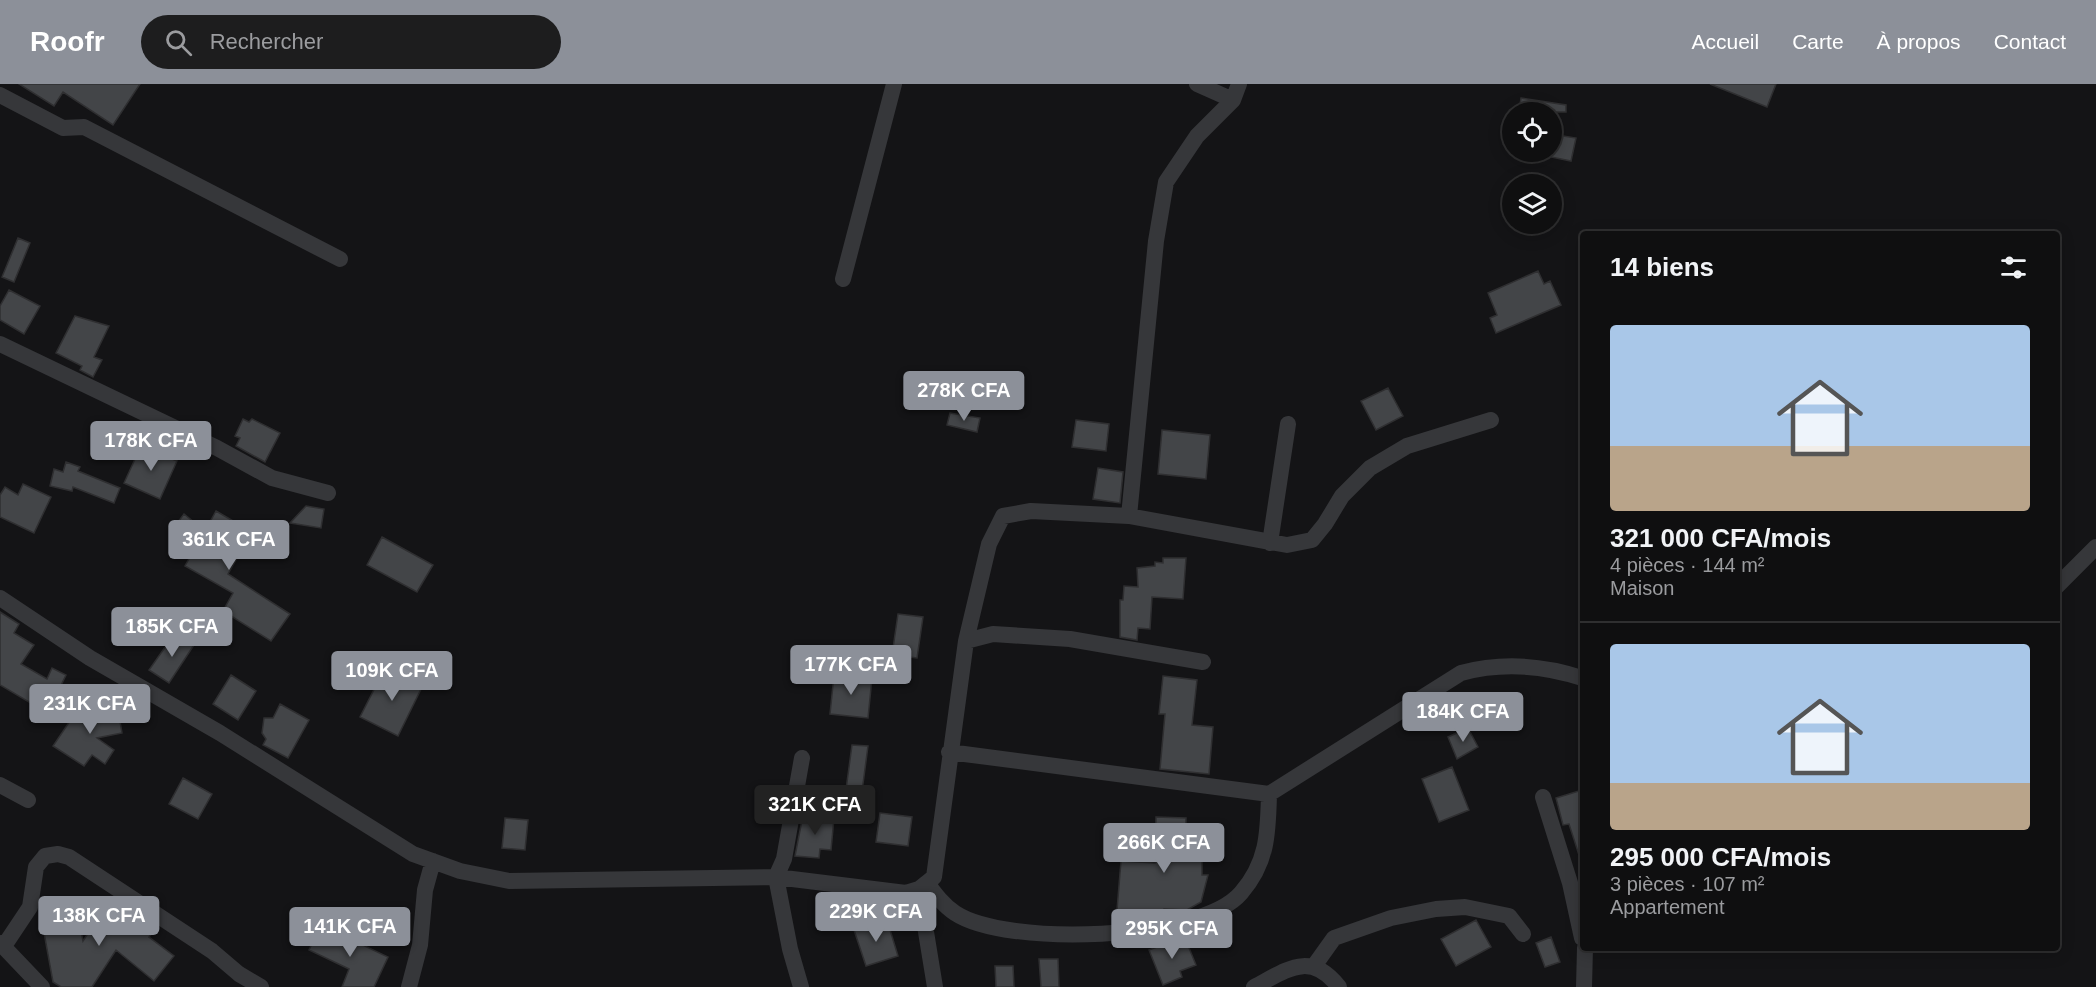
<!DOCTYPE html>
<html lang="fr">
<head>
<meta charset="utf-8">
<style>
  body { margin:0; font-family:Arial,sans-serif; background:#1d1d1e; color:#f1f3f6; height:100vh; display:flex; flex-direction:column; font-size:22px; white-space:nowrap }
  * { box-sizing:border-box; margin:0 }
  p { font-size:20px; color:#9b9c9f }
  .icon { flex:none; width:33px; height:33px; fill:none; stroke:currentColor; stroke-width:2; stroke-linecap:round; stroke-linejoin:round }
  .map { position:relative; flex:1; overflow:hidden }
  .details { position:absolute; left:1580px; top:147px; width:480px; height:720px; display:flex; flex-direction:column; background:#0f0f10; border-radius:6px; box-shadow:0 3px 15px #0003,0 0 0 2px #2f2f30 }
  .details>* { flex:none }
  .buttons { position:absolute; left:1502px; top:18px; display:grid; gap:12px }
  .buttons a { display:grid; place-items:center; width:60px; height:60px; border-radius:50%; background:#0f0f10; box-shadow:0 3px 15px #0003,0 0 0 2px #2f2f30; font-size:30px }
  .price { position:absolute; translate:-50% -51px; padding:0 14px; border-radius:6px; background:#8c9099; color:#fff; font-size:20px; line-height:39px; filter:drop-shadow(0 2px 3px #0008) }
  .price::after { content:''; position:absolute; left:50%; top:36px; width:18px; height:14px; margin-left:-9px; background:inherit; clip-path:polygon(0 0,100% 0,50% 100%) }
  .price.current { background:#222; color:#fff }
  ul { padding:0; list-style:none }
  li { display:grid; align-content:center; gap:12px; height:318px; padding:0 30px }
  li+li { border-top:2px solid #2f2f30 }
  li span { display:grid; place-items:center; height:186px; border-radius:6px; color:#555 }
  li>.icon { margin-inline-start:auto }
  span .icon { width:108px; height:108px; fill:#fffc; stroke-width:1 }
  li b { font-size:26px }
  h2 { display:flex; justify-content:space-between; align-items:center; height:72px; padding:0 30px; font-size:26px }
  header { display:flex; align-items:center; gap:36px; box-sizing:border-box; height:84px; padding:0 30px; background:#8c9099; color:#fff }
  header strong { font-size:28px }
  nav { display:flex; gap:33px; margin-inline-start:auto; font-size:21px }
  .search { width:420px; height:54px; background:#1d1d1e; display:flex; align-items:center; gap:15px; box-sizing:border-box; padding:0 21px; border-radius:33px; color:#9b9c9f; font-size:22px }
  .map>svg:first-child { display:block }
  .building { fill:#434548; stroke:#2f2f31; stroke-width:1.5 }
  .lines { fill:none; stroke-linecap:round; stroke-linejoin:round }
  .street { stroke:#36373a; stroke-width:16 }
</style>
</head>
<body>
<header>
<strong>Roofr</strong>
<div class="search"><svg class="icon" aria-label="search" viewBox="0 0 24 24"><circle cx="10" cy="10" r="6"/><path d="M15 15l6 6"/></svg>Rechercher</div>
<nav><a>Accueil</a><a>Carte</a><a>À propos</a><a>Contact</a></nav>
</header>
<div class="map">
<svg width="2096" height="903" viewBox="0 0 2096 903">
  <rect width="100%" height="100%" fill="#141416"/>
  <path class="building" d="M 19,0 L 140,0 L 113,41 L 63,8 L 54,22 Z
    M 1710,0 L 1776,0 L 1767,23 Z
    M 1521,14 L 1566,21 L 1566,28 L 1519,28 Z
    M 1551,50 L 1576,54 L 1571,77 L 1551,73 Z
    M 18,154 L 30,159 L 14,198 L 2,193 Z
    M 1538,187 L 1544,200 L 1550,197 L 1561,221 L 1496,249 L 1490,234 L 1497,231 L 1488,209 Z
    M 9,206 L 40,222 L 24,250 L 0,236 L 0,222 Z
    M 75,232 L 109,242 L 94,273 L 102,276 L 93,293 L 80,286 L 82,282 L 56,269 Z
    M 1388,304 L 1403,332 L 1376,346 L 1361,317 Z
    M 950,329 L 980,334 L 977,348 L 947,341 Z
    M 243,335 L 249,338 L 252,335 L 280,349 L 265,378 L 236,362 L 240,354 L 235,352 Z
    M 1076,336 L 1109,340 L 1106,367 L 1072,363 Z
    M 1162,346 L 1210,351 L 1206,395 L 1158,390 Z
    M 141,362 L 177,377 L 160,415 L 124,399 Z
    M 66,378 L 80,383 L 78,387 L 120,404 L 114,419 L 73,403 L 72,407 L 50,402 L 54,385 L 63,388 Z
    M 1098,384 L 1123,388 L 1120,419 L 1093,415 Z
    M 23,400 L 51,413 L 34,449 L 0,433 L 0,411 L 5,403 L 18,411 Z
    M 306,422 L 324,425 L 321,444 L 290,439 Z
    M 216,427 L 252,448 L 228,490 L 290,530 L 271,557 L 223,527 L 233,509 L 185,482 L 195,464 L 171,447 L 184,430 L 205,447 Z
    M 382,453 L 433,481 L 417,508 L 367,481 Z
    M 1163,474 L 1186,474 L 1183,515 L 1152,513 L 1150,545 L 1138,544 L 1137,556 L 1120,553 L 1120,516 L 1123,516 L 1124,502 L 1138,503 L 1137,484 L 1155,482 L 1155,478 L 1163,479 Z
    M 0,528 L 19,540 L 14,549 L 34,561 L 21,580 L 47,595 L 52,584 L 66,591 L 46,632 L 36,622 L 0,601 Z
    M 898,530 L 923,533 L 917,574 L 892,571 Z
    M 175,549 L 194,561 L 169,599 L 149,586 Z
    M 383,588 L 399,595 L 401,590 L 423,601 L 398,652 L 360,633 Z
    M 231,591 L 256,607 L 238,636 L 213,620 Z
    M 834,591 L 872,594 L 868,634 L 830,630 Z
    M 1163,592 L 1197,596 L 1192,641 L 1213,643 L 1209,690 L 1160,685 L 1165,630 L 1159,630 Z
    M 117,620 L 122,649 L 97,654 L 114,666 L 105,680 L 92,671 L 84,682 L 53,662 L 74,631 L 84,638 L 93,624 Z
    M 280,620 L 309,636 L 288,674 L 263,661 L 266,655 L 262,649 L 264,634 L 273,634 Z
    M 1468,644 L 1478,663 L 1457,675 L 1448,653 Z
    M 852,661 L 868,662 L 861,715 L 845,713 Z
    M 1452,683 L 1469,726 L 1439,738 L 1422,695 Z
    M 183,694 L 212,710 L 198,735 L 169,720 Z
    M 1582,706 L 1582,774 L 1580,774 L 1569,740 L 1563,741 L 1556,714 Z
    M 880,729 L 912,733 L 908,762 L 876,758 Z
    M 803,731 L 834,734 L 831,766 L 820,765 L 819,774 L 795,772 Z
    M 1156,733 L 1186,734 L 1185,769 L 1202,769 L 1202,791 L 1208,791 L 1201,818 L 1187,826 L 1164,825 L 1164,830 L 1117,826 L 1121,777 L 1155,779 Z
    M 505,734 L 528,736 L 525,766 L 502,764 Z
    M 108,819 L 153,848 L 149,853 L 174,872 L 154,897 L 116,866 L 92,903 L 61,903 L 53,898 L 41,832 L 68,827 L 70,839 L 79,837 L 83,857 Z
    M 887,836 L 898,872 L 866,882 L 854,846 Z
    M 1476,836 L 1491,863 L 1456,882 L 1441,855 Z
    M 321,841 L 388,873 L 374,903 L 342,903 L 349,885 L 309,866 Z
    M 1551,853 L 1560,878 L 1545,883 L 1536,859 Z
    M 1180,854 L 1185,854 L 1196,881 L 1180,887 L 1182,893 L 1163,901 L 1149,866 Z
    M 1039,875 L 1058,875 L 1059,903 L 1041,903 Z
    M 995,882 L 1013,882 L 1014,903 L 996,903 Z"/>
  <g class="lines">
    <path class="street" d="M 1197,0 L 1233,16
      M 0,11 L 63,44 L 84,43 L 340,175
      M 843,195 L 894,0
      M 0,260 L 217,364 L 272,394 L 328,409
      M 1129,432 L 1156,157 L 1166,98 L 1197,52 L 1233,16 L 1239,0
      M 1270,459 L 1288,340
      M 2056,503 L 2096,463
      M 0,514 L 90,574 L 220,649 L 413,770 L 460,787 L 509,797 L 776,793 L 906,809 L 919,805 L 934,793 L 966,557 L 989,460 L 1003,432 L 1031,427 L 1129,432 L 1287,461 L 1312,456 L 1325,440 L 1342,412 L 1370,384 L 1407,362 L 1491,336
      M 966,557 L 993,550 L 1070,555 L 1203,578
      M 949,668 L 1269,710 L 1461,589 C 1502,578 1542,581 1582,594
      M 0,701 L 28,716
      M 1543,713 L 1570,799 L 1582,854
      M 927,799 C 935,810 943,821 955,829 C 1006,863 1200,857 1241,809 C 1268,778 1268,748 1269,710
      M 919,805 L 935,903
      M 0,859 L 42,903
      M 4,862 L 30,823 L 36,783 L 45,772 L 58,770 L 69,773 L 212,867 L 239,890 L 261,903
      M 1314,882 L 1334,854 L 1391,834 L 1436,825 L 1465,823 L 1509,832 L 1523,850
      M 409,903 L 420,861 L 425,806 L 433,777
      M 801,903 L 790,865 L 776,793 L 784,775 L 802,674
      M 1254,903 C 1287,886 1310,866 1339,903
      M 1584,903 L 1585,864"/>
  </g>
</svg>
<div class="buttons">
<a><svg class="icon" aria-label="locate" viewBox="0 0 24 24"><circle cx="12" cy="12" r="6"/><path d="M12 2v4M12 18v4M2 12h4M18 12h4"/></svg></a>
<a><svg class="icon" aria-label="layers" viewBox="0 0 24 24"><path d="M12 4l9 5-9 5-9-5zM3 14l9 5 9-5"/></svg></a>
</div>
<b class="price" style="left:964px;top:338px">278K CFA</b>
<b class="price" style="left:151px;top:388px">178K CFA</b>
<b class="price" style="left:229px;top:487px">361K CFA</b>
<b class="price" style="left:172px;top:574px">185K CFA</b>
<b class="price" style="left:851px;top:612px">177K CFA</b>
<b class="price" style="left:392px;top:618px">109K CFA</b>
<b class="price" style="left:90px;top:651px">231K CFA</b>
<b class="price" style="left:1463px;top:659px">184K CFA</b>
<b class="price current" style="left:815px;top:752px">321K CFA</b>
<b class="price" style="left:1164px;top:790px">266K CFA</b>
<b class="price" style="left:876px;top:859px">229K CFA</b>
<b class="price" style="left:99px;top:863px">138K CFA</b>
<b class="price" style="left:350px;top:874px">141K CFA</b>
<b class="price" style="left:1172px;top:876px">295K CFA</b>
<section class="details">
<h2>14 biens<svg class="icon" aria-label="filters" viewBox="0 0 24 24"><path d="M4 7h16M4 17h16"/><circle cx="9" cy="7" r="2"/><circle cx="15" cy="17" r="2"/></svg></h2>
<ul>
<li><span style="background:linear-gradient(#a9c7e8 65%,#b9a48a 0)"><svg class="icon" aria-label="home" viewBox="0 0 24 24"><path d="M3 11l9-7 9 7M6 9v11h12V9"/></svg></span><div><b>321 000 CFA/mois</b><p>4 pièces · 144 m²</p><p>Maison</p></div></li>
<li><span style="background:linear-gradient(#a9c7e8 75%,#b9a48a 0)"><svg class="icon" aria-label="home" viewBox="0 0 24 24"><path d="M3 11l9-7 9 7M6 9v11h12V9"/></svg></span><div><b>295 000 CFA/mois</b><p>3 pièces · 107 m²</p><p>Appartement</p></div></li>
</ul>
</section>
</div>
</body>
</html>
